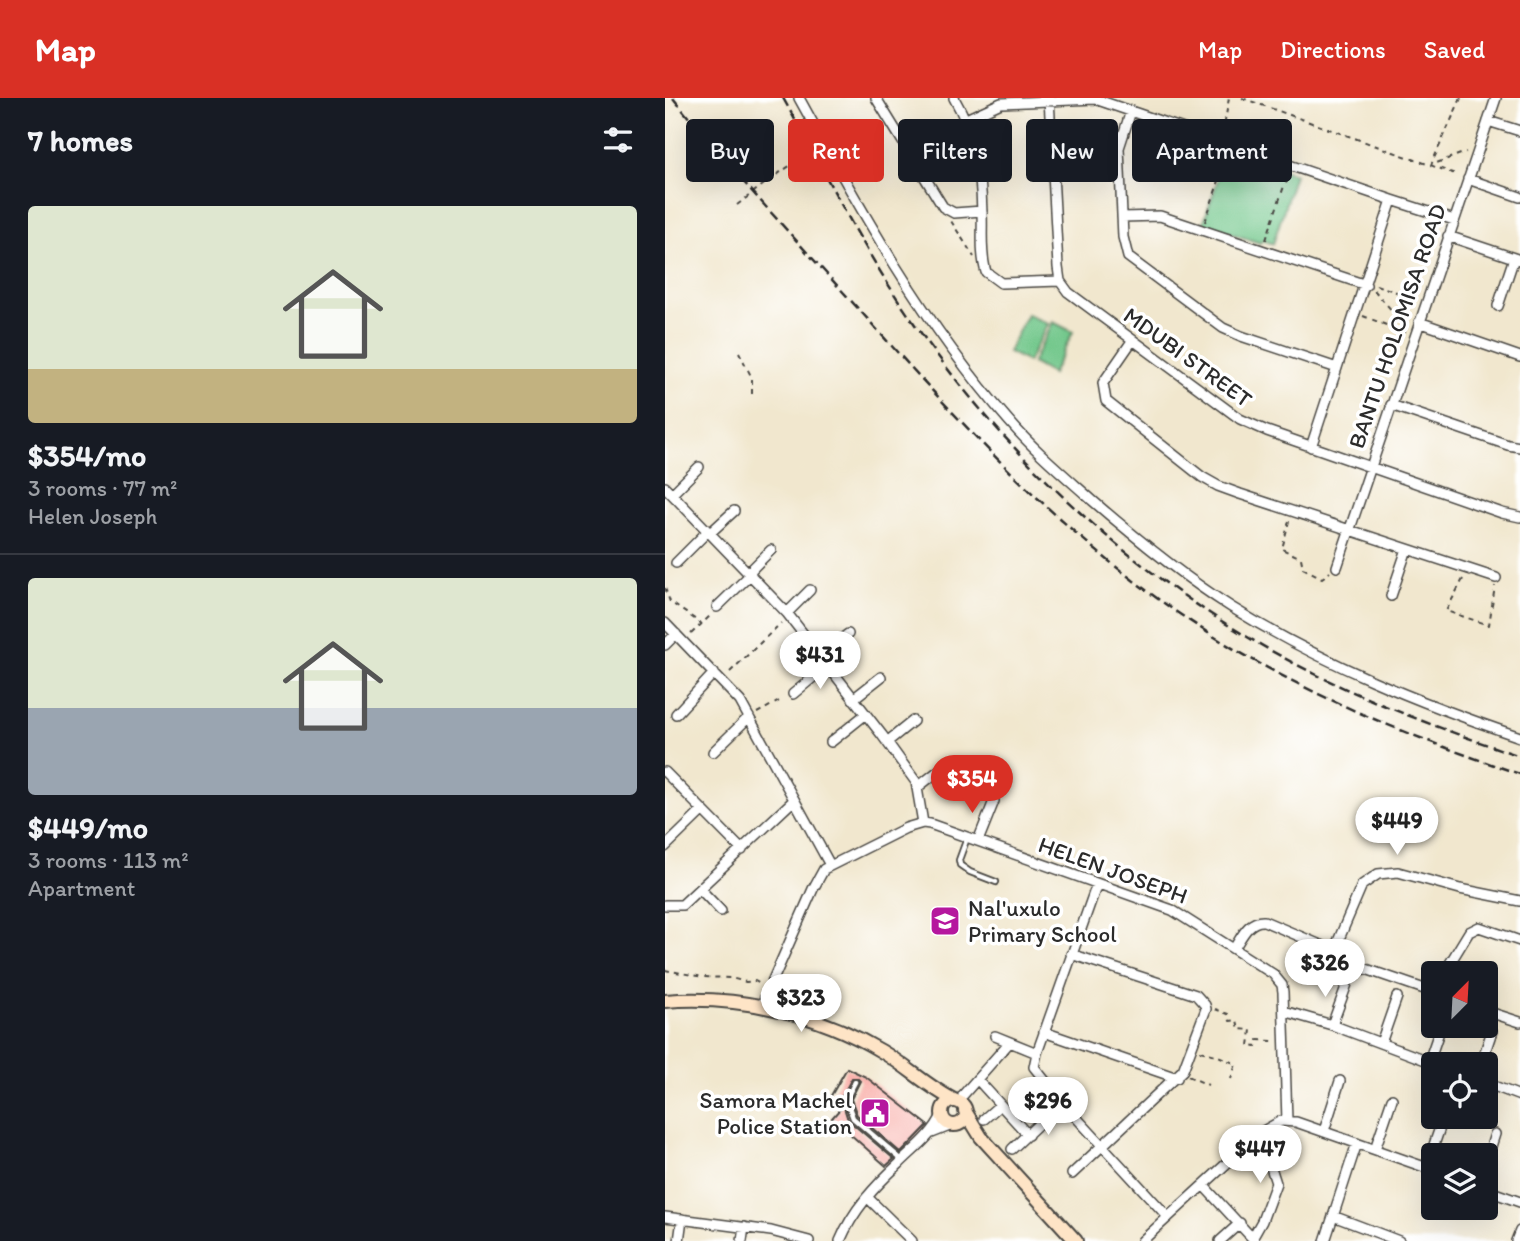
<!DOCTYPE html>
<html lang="en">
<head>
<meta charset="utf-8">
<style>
  body { margin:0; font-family:Itim,sans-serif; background:#242831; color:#f1f3f6; height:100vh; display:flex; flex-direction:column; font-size:26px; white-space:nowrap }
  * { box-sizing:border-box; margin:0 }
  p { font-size:23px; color:#9ea1a6 }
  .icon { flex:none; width:38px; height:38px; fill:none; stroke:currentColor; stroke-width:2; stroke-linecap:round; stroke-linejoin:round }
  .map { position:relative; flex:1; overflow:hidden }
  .drawer { display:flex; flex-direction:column; background:#171b24; width:665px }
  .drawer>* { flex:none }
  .top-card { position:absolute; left:21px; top:21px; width:665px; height:63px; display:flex; gap:14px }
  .needle { width:46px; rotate:24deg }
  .buttons { position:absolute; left:756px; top:863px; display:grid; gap:14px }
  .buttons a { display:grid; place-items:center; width:77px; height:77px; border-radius:7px; background:#171b24; box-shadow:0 7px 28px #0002; font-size:35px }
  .price { position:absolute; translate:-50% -60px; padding:0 16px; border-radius:24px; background:#fff; color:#222; font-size:23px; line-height:46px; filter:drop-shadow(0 2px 4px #0008) }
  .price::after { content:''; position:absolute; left:50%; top:42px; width:21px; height:16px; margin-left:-10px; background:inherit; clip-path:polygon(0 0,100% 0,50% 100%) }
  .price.current { background:#d93025; color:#fff }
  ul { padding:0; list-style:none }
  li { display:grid; align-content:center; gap:14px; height:371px; padding:0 28px }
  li+li { border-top:2px solid #363941 }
  li span { display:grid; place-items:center; height:217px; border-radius:7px; color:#555 }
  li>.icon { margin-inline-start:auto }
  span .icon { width:126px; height:126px; fill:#fffc; stroke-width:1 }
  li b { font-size:30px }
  h2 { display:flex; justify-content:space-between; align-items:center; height:84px; padding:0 28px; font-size:30px }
  .tag { padding:0 24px; border-radius:7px; background:#171b24; box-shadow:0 7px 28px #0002; font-size:24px; line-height:63px }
  .tag.current { background:#d93025; color:#fff }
  header { display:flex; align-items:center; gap:42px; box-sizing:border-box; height:98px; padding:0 35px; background:#d93025; color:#fff }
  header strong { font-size:33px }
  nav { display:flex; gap:38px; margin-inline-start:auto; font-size:24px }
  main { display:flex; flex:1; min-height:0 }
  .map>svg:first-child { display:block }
  .green { fill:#73c88c; stroke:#4f7a5c; stroke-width:2 }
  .building { fill:#f8a49e }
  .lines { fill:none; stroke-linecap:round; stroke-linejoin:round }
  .lane-casing { stroke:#494743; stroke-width:8 }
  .street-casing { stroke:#494743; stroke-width:12 }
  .secondary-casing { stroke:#494743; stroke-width:16 }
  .path { stroke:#494743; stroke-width:2; stroke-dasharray:5 5; stroke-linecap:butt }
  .lane { stroke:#fff; stroke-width:4.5 }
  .street { stroke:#fff; stroke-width:9 }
  .secondary { stroke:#fee4c6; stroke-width:12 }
  .rail { stroke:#2b2b2b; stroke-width:2.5; stroke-dasharray:10 5; stroke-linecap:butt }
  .labels { text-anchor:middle; stroke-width:7; stroke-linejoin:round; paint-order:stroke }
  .street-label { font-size:23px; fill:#2b2b2b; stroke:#fff }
  .poi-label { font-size:23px; fill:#2b2b2b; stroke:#fff; text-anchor:start }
</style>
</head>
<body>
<header>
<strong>Map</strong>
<nav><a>Map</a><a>Directions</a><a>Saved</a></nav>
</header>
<main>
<section class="drawer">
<h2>7 homes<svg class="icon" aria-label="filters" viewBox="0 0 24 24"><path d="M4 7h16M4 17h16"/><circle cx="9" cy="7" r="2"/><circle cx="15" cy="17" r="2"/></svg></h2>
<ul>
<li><span style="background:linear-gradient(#dfe7d0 75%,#c2b280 0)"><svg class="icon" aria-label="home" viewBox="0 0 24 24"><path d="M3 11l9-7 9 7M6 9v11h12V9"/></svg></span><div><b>$354/mo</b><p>3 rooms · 77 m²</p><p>Helen Joseph</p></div></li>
<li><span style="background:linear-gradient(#dfe7d0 60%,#9aa5b1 0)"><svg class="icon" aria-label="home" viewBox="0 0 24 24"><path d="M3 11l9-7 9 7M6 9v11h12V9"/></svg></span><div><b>$449/mo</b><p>3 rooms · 113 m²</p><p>Apartment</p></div></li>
</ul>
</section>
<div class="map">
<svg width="855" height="1143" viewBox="0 0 855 1143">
  <rect width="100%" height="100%" fill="#fff"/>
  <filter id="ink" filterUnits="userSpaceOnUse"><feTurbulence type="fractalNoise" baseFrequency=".0143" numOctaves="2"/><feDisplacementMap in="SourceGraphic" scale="14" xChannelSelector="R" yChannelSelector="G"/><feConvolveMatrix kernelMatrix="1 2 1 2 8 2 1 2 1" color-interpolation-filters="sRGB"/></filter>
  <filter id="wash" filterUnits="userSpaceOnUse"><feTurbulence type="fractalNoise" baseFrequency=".00686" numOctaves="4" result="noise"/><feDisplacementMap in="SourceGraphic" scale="28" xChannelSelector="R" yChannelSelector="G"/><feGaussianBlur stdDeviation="1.57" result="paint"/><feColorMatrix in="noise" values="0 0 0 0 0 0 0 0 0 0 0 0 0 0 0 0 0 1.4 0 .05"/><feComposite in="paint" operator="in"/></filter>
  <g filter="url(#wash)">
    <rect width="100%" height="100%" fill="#f1e7ce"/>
    <path class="green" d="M 562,54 L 630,76 L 608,146 L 597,142 L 595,145 L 538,126 Z
      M 362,216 L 383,226 L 363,264 L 343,254 Z
      M 388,224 L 408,234 L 387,276 L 367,265 Z"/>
    <g id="blocks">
      <path class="building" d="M 182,970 L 201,979 L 263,1027 L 236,1055 L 192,1017 L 186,1001 L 195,983 L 192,980 L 187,980 L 176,1000 L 183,1022 L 229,1061 L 221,1068 L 167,1020 L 176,1010 L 164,1001 Z"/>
    </g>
  </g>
  <g filter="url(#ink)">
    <use href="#blocks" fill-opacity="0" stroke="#494743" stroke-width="2"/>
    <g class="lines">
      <g class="lane-casing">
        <path id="lane" d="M 302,740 L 294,762 L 295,767 L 305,774 L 331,784
          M 190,984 L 181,1001 L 188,1020 L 237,1062"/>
      </g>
      <g class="street-casing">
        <path id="street" d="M 134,0 C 196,113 258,225 344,323 C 369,352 399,377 428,403 C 472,441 517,478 566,509 C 656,565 755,605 855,639
          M 211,0 L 278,109 L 289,115 L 317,113
          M 289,0 C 311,38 316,71 317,115 C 318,134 315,155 321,174 L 336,185 L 395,183
          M 384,0 L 393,169 L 395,183 L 403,194 L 575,321 L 602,333 L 837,415 L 855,419
          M 466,13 L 454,50 L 458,139 L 463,159 L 558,230 L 576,238 L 672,270
          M 301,21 L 336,5 L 430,1 L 727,102 L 646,349
          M 823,23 L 855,33
          M 803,81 L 855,99
          M 727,102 L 789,122
          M 457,119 L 495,118 L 701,187
          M 783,138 L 855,162
          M 833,208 L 849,160
          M 754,224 L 855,259
          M 467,243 L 438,285 L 441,303 L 537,379 L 553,388 L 575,396 L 831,480
          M 726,307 L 843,347 L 855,349
          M 0,389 L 122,515 L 217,637 L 251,684 L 258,725
          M 7,396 L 34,369
          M 45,435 L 69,413
          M 11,465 L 43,433
          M 672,469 L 831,0
          M 84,474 L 106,452
          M 726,498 L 742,451
          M 52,509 L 86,476
          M 122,515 L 145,492
          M 0,525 L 75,603 L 165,767
          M 0,547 L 11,536
          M 155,557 L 183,536
          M 128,596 L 163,567
          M 188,601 L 216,579
          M 11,616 L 49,575
          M 166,644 L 201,616
          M 222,644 L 248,623
          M 48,654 L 84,619
          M 0,674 L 77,752
          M 253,689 L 281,667
          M 313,743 L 329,703
          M 0,749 L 38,712
          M 432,786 L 372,955 L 369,969 L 397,1004 L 503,1119
          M 35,791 L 56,813
          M 0,807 L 17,807 L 129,702
          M 570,849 C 577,838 584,822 599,823 L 660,849 L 698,870 L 768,894
          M 668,855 L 697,787 L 713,776 L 733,774 L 795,791 L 855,803
          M 406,856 L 531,897 L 540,907 L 541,911 L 518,972 L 407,1076
          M 779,875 L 804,834 L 814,829 L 855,843
          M 96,909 L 148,791 L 159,771 L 241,730 L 258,725 L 265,726 L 507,812 L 608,876 L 617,887 L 618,894 L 622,1023
          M 619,913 L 667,927 L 771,966
          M 821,913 L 855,924
          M 667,927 L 682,886
          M 379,934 L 512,980
          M 330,938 L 372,955
          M 716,945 L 732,899
          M 764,963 L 776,928
          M 816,966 L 827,933
          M 312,981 L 363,1037
          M 821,985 L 855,998
          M 298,997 L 344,945
          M 319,1021 L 335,1007
          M 659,1033 L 675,983
          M 267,1035 L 287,1027
          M 347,1051 L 397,1004
          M 710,1051 L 727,1001
          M 821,1064 L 830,1036
          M 761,1070 L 779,1018
          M 538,1087 L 589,1142
          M 821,1092 L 855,1104
          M 202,1099 L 247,1143
          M 668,1118 L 734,1143
          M 0,1119 L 106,1133 L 144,1143
          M 588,1139 L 597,1123 L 611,1085 L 595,1035
          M 14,1143 L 17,1121
          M 77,1143 L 79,1129
          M 175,1143 C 188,1112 210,1088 234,1066 C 249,1051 268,1037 277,1017
          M 477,1143 L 595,1035 L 616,1023 L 631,1024 L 768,1072
          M 555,1143 L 575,1125
          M 660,1143 L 692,1045
          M 851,1143 L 855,1133"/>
      </g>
      <g class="secondary-casing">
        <path id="secondary" d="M 0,903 C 73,897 153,915 216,953 C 242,968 264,990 291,1003
          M277 1015a12 12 0 1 1 24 0a12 12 0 1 1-24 0Z
          M 300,1013 L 316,1039 L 411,1143"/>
      </g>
      <path class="path" d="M 577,0 L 793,77
        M 796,0 L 766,67 L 801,54
        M 558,35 L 564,0
        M 72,107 C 97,88 122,66 152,54
        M 286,123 L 309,159
        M 540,124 L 563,56
        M 601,142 L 618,91 L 624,79
        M 711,187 L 752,201
        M 709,192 L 742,230
        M 698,218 L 742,235
        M 74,254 L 87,280 L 87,298
        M 624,423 L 617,451 L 636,460 L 638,470 L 657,480 L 665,474
        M 798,481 L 781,513 L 824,527 L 830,488
        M 0,490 L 5,504 L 37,526
        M 26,536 L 47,516
        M 65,574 L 116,525
        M 92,615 L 118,601
        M 0,872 L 38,879 L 66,880 L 81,884 L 90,883 L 95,886
        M 113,892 L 120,901
        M 550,911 L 563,916 L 565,923 L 572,922 L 574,931 L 586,932 L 584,948 L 591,949 L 592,942 L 608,943
        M 535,953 L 551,957 L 571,966 L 566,981
        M 523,978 L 543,987"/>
      <use href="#lane" class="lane"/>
      <use href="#street" class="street"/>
      <use href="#secondary" class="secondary"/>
      <path class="rail" d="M 8,0 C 68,75 134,145 198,216 C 301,331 403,444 534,529 C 633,594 743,638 855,676
        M 118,0 C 161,77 200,156 251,228 C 355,376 492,498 654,578 C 719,610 787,635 855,658"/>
    </g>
  </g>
  <defs>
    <g id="school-square" transform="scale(1.575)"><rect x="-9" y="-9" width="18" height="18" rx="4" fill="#b5179e" stroke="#fff"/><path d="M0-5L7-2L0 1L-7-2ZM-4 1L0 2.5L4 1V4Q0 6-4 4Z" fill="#fff"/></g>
    <g id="civic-square" transform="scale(1.575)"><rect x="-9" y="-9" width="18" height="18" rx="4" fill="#b5179e" stroke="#fff"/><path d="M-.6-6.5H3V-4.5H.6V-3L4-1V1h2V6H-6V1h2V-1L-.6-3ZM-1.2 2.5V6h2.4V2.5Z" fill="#fff"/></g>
  </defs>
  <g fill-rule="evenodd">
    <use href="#school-square" x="280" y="823"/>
    <use href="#civic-square" x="210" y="1015"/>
  </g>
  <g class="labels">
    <g class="street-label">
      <text transform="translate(732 228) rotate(-71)" y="8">BANTU HOLOMISA ROAD</text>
      <text transform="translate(523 259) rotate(36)" y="8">MDUBI STREET</text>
      <text transform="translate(448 772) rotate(20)" y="8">HELEN JOSEPH</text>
    </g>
    <g class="poi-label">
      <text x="303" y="818">Nal'uxulo<tspan x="303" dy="26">Primary School</tspan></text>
      <text x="187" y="1010" text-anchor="end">Samora Machel<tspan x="187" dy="26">Police Station</tspan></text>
    </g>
  </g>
</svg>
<div class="buttons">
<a><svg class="needle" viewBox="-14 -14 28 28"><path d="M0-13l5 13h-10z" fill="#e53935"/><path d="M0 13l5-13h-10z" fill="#9ea1a6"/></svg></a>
<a><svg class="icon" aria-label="locate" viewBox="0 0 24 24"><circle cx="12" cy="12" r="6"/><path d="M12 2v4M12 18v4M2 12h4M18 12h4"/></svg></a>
<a><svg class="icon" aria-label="layers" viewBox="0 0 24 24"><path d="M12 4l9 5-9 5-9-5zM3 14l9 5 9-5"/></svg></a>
</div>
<b class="price" style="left:155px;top:593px">$431</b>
<b class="price current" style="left:307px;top:717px">$354</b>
<b class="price" style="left:732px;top:759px">$449</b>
<b class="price" style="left:660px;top:901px">$326</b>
<b class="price" style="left:136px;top:936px">$323</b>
<b class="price" style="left:383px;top:1039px">$296</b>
<b class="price" style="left:595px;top:1087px">$447</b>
<div class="top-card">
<a class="tag">Buy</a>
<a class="tag current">Rent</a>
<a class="tag">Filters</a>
<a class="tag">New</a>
<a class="tag">Apartment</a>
</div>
</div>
</main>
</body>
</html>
